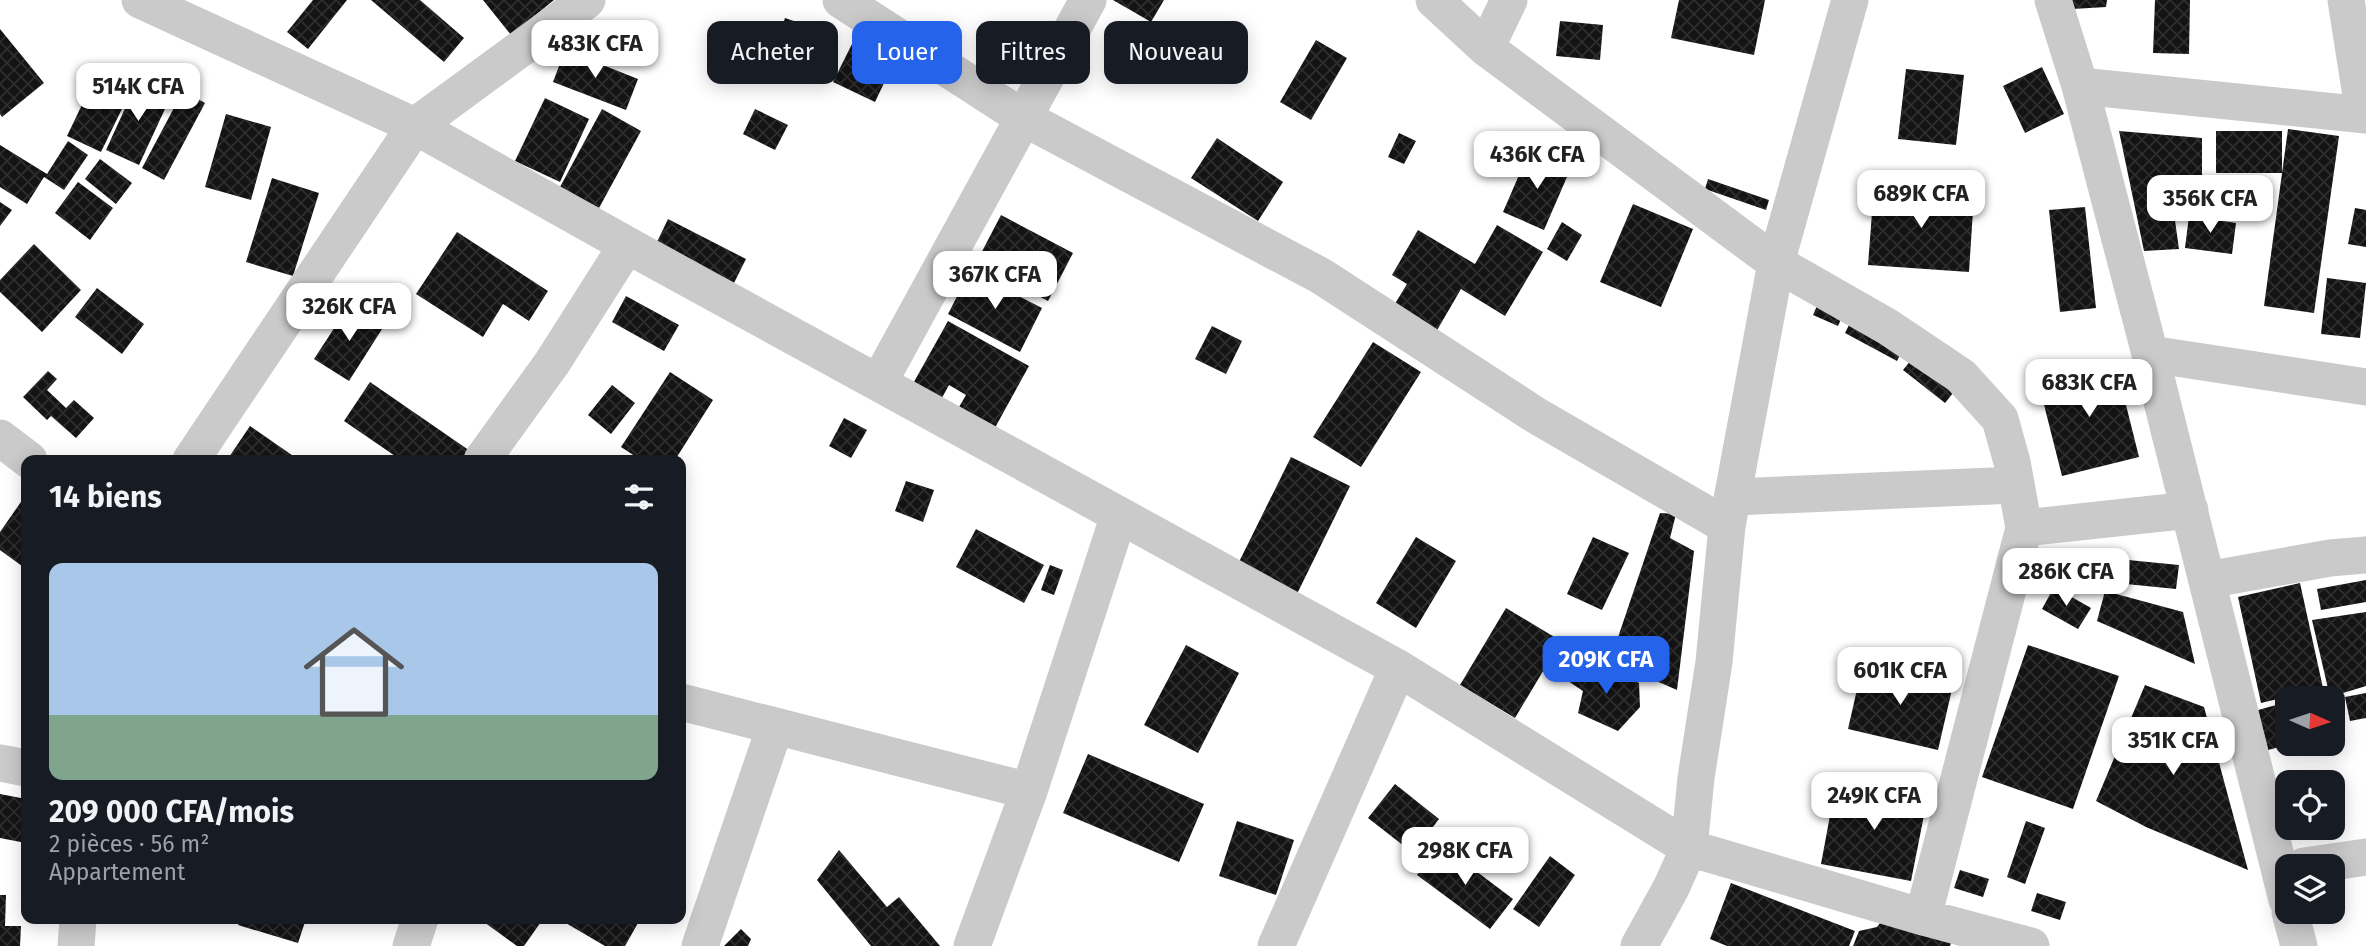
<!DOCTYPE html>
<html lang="fr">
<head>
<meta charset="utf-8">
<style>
  body { margin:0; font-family:"Fira Sans",sans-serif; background:#242831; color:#f1f3f6; height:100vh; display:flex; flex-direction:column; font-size:26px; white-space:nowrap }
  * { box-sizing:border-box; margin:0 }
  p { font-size:23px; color:#9ea1a6 }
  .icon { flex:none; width:38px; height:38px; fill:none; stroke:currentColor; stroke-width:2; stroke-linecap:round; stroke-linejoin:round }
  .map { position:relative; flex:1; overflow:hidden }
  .details { position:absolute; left:21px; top:455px; width:665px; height:469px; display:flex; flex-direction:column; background:#171b24; border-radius:14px; box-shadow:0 4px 18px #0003 }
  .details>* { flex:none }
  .hud { position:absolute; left:707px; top:21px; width:665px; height:63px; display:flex; gap:14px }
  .needle { width:46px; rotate:93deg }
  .controls { position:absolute; left:2275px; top:686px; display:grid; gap:14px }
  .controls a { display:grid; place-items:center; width:70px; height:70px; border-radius:14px; background:#171b24; box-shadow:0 4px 18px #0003; font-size:35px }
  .price { position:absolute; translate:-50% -60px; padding:0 16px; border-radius:14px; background:#fff; color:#222; font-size:23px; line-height:46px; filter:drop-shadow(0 2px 4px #0008) }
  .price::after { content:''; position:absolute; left:50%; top:42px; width:21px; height:16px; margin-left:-10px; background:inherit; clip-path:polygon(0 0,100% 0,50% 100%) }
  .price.current { background:#2563eb; color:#fff }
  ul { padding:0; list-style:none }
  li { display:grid; align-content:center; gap:14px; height:371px; padding:0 28px }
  li span { display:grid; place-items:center; height:217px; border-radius:14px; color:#555 }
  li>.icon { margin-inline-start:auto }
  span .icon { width:126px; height:126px; fill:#fffc; stroke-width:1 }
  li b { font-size:30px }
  h2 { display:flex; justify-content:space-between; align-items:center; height:84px; padding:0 28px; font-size:30px }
  .chip { padding:0 24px; border-radius:14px; background:#171b24; box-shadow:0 4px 18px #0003; font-size:24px; line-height:63px }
  .chip.current { background:#2563eb; color:#fff }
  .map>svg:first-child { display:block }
  .building { fill:url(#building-cross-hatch) }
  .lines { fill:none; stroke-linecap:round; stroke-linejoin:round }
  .street { stroke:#cacaca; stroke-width:37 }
</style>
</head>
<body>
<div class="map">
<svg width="2366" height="946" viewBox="0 0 2366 946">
  <defs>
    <pattern id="building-cross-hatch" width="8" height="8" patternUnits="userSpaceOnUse" patternTransform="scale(1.75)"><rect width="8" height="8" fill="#141414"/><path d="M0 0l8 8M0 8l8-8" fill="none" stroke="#2e2e2e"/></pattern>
  </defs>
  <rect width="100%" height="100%" fill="#fff"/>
  <path class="building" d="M 313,0 L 347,0 L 308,49 L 287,32 Z
    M 371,0 L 420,0 L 464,38 L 444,62 Z
    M 483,0 L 554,0 L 511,35 Z
    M 1113,0 L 1164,0 L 1151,22 Z
    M 1679,0 L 1765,0 L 1754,55 L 1671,38 Z
    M 2070,0 L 2107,0 L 2106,7 L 2073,9 Z
    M 2155,0 L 2190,0 L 2189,54 L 2153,53 Z
    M 785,18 L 824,31 L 813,68 L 773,55 Z
    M 1560,21 L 1603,25 L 1600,60 L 1556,56 Z
    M 0,29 L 44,83 L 2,117 L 0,114 Z
    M 856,36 L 897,56 L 875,102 L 833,82 Z
    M 1316,40 L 1347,58 L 1311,120 L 1280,102 Z
    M 565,50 L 638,79 L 626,110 L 553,82 Z
    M 102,63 L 136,80 L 101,152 L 67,136 Z
    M 2042,67 L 2064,114 L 2025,133 L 2003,86 Z
    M 1906,69 L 1964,75 L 1956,145 L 1898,139 Z
    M 138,80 L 171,96 L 139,165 L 106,150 Z
    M 183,91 L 205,103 L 164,180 L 142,168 Z
    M 545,98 L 589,119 L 560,182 L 515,161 Z
    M 602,109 L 641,131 L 599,208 L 560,187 Z
    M 755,109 L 788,125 L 775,150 L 743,134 Z
    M 226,114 L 271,127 L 251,200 L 205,187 Z
    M 2288,129 L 2339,136 L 2314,313 L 2264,306 Z
    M 2119,131 L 2202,138 L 2202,177 L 2169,178 L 2179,249 L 2144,251 Z
    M 2216,131 L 2282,131 L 2282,173 L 2216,173 Z
    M 1399,133 L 1416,141 L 1404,164 L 1388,157 Z
    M 1217,138 L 1283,182 L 1258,221 L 1191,178 Z
    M 68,141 L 88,155 L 64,190 L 44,177 L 27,204 L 0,187 L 0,145 L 47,174 Z
    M 1529,152 L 1570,170 L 1544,230 L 1503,212 Z
    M 100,159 L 132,183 L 116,204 L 85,179 Z
    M 272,178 L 319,193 L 293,276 L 246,262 Z
    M 1708,179 L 1769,200 L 1766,210 L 1705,189 Z
    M 78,182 L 113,208 L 90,240 L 55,213 Z
    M 1874,187 L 1974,195 L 1969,272 L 1868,265 Z
    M 0,202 L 12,210 L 0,226 Z
    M 1633,204 L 1693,229 L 1661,307 L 1600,282 Z
    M 2085,207 L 2096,308 L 2060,312 L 2049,210 Z
    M 2355,208 L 2366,210 L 2366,247 L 2348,244 Z
    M 1001,215 L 1073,253 L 1048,301 L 976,263 Z
    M 2189,216 L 2236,223 L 2232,254 L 2185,248 Z
    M 668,219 L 746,259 L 734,283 L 656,244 Z
    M 1562,222 L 1582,235 L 1567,261 L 1547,249 Z
    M 1497,225 L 1543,252 L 1505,316 L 1461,289 L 1436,332 L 1393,307 L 1407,284 L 1392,275 L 1418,230 L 1475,264 Z
    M 457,232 L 548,291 L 529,321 L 503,304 L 483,337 L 416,294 Z
    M 34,244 L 81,290 L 42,332 L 0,292 L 0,280 Z
    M 970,271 L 1042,308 L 1020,352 L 948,314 Z
    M 2327,278 L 2366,283 L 2360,338 L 2321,334 Z
    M 97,288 L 144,324 L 122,354 L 75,317 Z
    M 626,296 L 679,325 L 664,351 L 612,322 Z
    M 1820,299 L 1845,310 L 1838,326 L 1813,315 Z
    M 350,304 L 384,326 L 349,381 L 314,359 Z
    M 1852,319 L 1904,347 L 1897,361 L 1845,333 Z
    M 948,321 L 1029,366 L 991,435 L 955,414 L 966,395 L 949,385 L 938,405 L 910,389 Z
    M 1212,326 L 1242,341 L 1226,374 L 1195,359 Z
    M 1373,342 L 1421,372 L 1361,467 L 1313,437 Z
    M 1915,355 L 1957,388 L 1945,403 L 1903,370 Z
    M 2115,361 L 2139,457 L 2062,476 L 2038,381 Z
    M 48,371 L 57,379 L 47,390 L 66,408 L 74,400 L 94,418 L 76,438 L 51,416 L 47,420 L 23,397 Z
    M 670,372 L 713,400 L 675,460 L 641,460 L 621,447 Z
    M 370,382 L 473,453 L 468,460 L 401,460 L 344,421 Z
    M 612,385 L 635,403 L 611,434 L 588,415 Z
    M 844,418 L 867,430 L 851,458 L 829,446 Z
    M 250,426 L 299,460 L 227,460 Z
    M 1291,457 L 1350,486 L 1295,598 L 1236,568 Z
    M 906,481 L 934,490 L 923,522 L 895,511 Z
    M 23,499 L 26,501 L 26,569 L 0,550 L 0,532 Z
    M 1660,513 L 1676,514 L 1670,538 L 1694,551 L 1677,690 L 1610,661 Z
    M 976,529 L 1044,565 L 1024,603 L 956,567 Z
    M 1416,537 L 1456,561 L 1416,628 L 1376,603 Z
    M 1593,537 L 1629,553 L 1602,610 L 1567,594 Z
    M 2128,560 L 2179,565 L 2176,589 L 2126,584 Z
    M 1050,565 L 1063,570 L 1054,595 L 1041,590 Z
    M 2366,580 L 2366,602 L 2321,610 L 2317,589 Z
    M 2300,583 L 2323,688 L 2261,703 L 2238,597 Z
    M 2054,587 L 2091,608 L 2078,629 L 2042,609 Z
    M 2105,591 L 2183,612 L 2195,664 L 2097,621 Z
    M 1506,608 L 1561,641 L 1515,718 L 1460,685 Z
    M 2366,612 L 2366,686 L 2330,697 L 2312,620 Z
    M 1186,645 L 1239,673 L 1198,753 L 1144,725 Z
    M 2028,645 L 2119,676 L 2073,809 L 1982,777 Z
    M 1863,663 L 1953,685 L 1938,750 L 1848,729 Z
    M 1570,665 L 1601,675 L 1608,669 L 1639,683 L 1640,707 L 1618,731 L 1578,713 L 1583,691 L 1562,677 Z
    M 2145,685 L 2204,707 L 2248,870 L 2146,827 L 2096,801 Z
    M 2366,693 L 2366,718 L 2350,721 L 2345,697 Z
    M 2287,702 L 2287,745 L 2268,750 L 2258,710 Z
    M 1088,754 L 1204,804 L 1179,862 L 1063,813 Z
    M 1836,783 L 1927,800 L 1911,881 L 1821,864 Z
    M 1395,784 L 1439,819 L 1413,853 L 1368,818 Z
    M 0,794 L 26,799 L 26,843 L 0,838 Z
    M 1237,821 L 1294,840 L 1276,895 L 1219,876 Z
    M 2026,821 L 2045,828 L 2025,884 L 2007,877 Z
    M 1440,844 L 1513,899 L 1490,929 L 1417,875 Z
    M 839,850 L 887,907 L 899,897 L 940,946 L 871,946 L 817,880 Z
    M 1550,856 L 1575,875 L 1539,927 L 1513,909 Z
    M 1960,870 L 1989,879 L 1983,897 L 1954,888 Z
    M 1731,883 L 1855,931 L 1849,946 L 1727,946 L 1710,939 Z
    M 2037,893 L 2066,902 L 2060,920 L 2031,911 Z
    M 0,895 L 6,895 L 5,926 L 21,926 L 20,946 L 0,946 Z
    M 1886,915 L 1953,937 L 1950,946 L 1853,946 L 1859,931 L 1877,927 Z
    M 240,919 L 306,919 L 298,943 L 238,925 Z
    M 487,919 L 543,919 L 524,946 L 517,946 L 484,922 Z
    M 559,919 L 630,919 L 638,923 L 625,946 L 605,946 Z
    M 741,929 L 751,939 L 748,946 L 724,946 Z"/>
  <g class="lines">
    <path class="street" d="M 140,0 L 415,126 L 627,245 L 1398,668 L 1689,848 L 1923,917 L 2031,946
      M 841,0 L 1022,117 L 1321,276 L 1537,416 L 1727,526
      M 1434,0 L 1486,48 L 1776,263 L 1888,327 L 1961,376 L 2000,419 L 2012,462 L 2024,528 L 1923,917
      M 2053,0 L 2080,86 L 2150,354 L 2287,900
      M 2346,0 L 2364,115
      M 1486,48 L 1509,0
      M 2080,86 L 2366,115
      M 2150,354 L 2366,387
      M 879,382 L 1088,0
      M 0,438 L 29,460
      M 191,460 L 415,126 L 587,0
      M 482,460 L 552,363 L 627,245
      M 1734,497 L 2016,485
      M 2024,528 L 2190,510
      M 2207,580 L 2330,558 L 2366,555
      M 681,702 L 1029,791
      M 0,763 L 26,768
      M 2304,866 L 2366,857
      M 2290,912 L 2299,946
      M 76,946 L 78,919
      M 411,946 L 420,919
      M 700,946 L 775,727
      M 972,946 L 1029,791 L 1119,515
      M 1276,946 L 1398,668
      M 1639,946 L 1671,888 L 1689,848 L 1696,778 L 1714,662 L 1727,526 L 1776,263 L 1850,0"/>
  </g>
</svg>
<div class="controls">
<a><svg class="needle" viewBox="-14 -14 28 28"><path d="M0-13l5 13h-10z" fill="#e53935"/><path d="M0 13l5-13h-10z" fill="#9ea1a6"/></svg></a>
<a><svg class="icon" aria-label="locate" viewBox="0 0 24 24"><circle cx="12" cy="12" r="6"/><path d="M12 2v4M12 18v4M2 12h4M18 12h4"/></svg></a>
<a><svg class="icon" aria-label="layers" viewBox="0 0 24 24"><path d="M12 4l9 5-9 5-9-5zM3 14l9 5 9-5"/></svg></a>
</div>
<b class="price" style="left:595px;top:80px">483K CFA</b>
<b class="price" style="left:138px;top:123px">514K CFA</b>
<b class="price" style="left:1537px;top:191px">436K CFA</b>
<b class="price" style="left:1921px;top:230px">689K CFA</b>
<b class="price" style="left:2210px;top:235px">356K CFA</b>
<b class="price" style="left:995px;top:311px">367K CFA</b>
<b class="price" style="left:349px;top:343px">326K CFA</b>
<b class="price" style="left:2089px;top:419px">683K CFA</b>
<b class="price" style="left:2066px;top:608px">286K CFA</b>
<b class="price current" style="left:1606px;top:696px">209K CFA</b>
<b class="price" style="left:1900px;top:707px">601K CFA</b>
<b class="price" style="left:2173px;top:777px">351K CFA</b>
<b class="price" style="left:1874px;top:832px">249K CFA</b>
<b class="price" style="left:1465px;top:887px">298K CFA</b>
<div class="hud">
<a class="chip">Acheter</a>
<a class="chip current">Louer</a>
<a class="chip">Filtres</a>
<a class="chip">Nouveau</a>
</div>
<section class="details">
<h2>14 biens<svg class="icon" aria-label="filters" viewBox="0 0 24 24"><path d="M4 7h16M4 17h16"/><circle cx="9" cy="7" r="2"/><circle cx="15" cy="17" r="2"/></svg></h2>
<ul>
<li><span style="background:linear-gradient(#a9c7e8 70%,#7fa58c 0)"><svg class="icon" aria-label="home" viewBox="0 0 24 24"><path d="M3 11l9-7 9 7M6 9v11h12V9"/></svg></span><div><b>209 000 CFA/mois</b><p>2 pièces · 56 m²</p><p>Appartement</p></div></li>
</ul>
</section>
</div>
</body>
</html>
